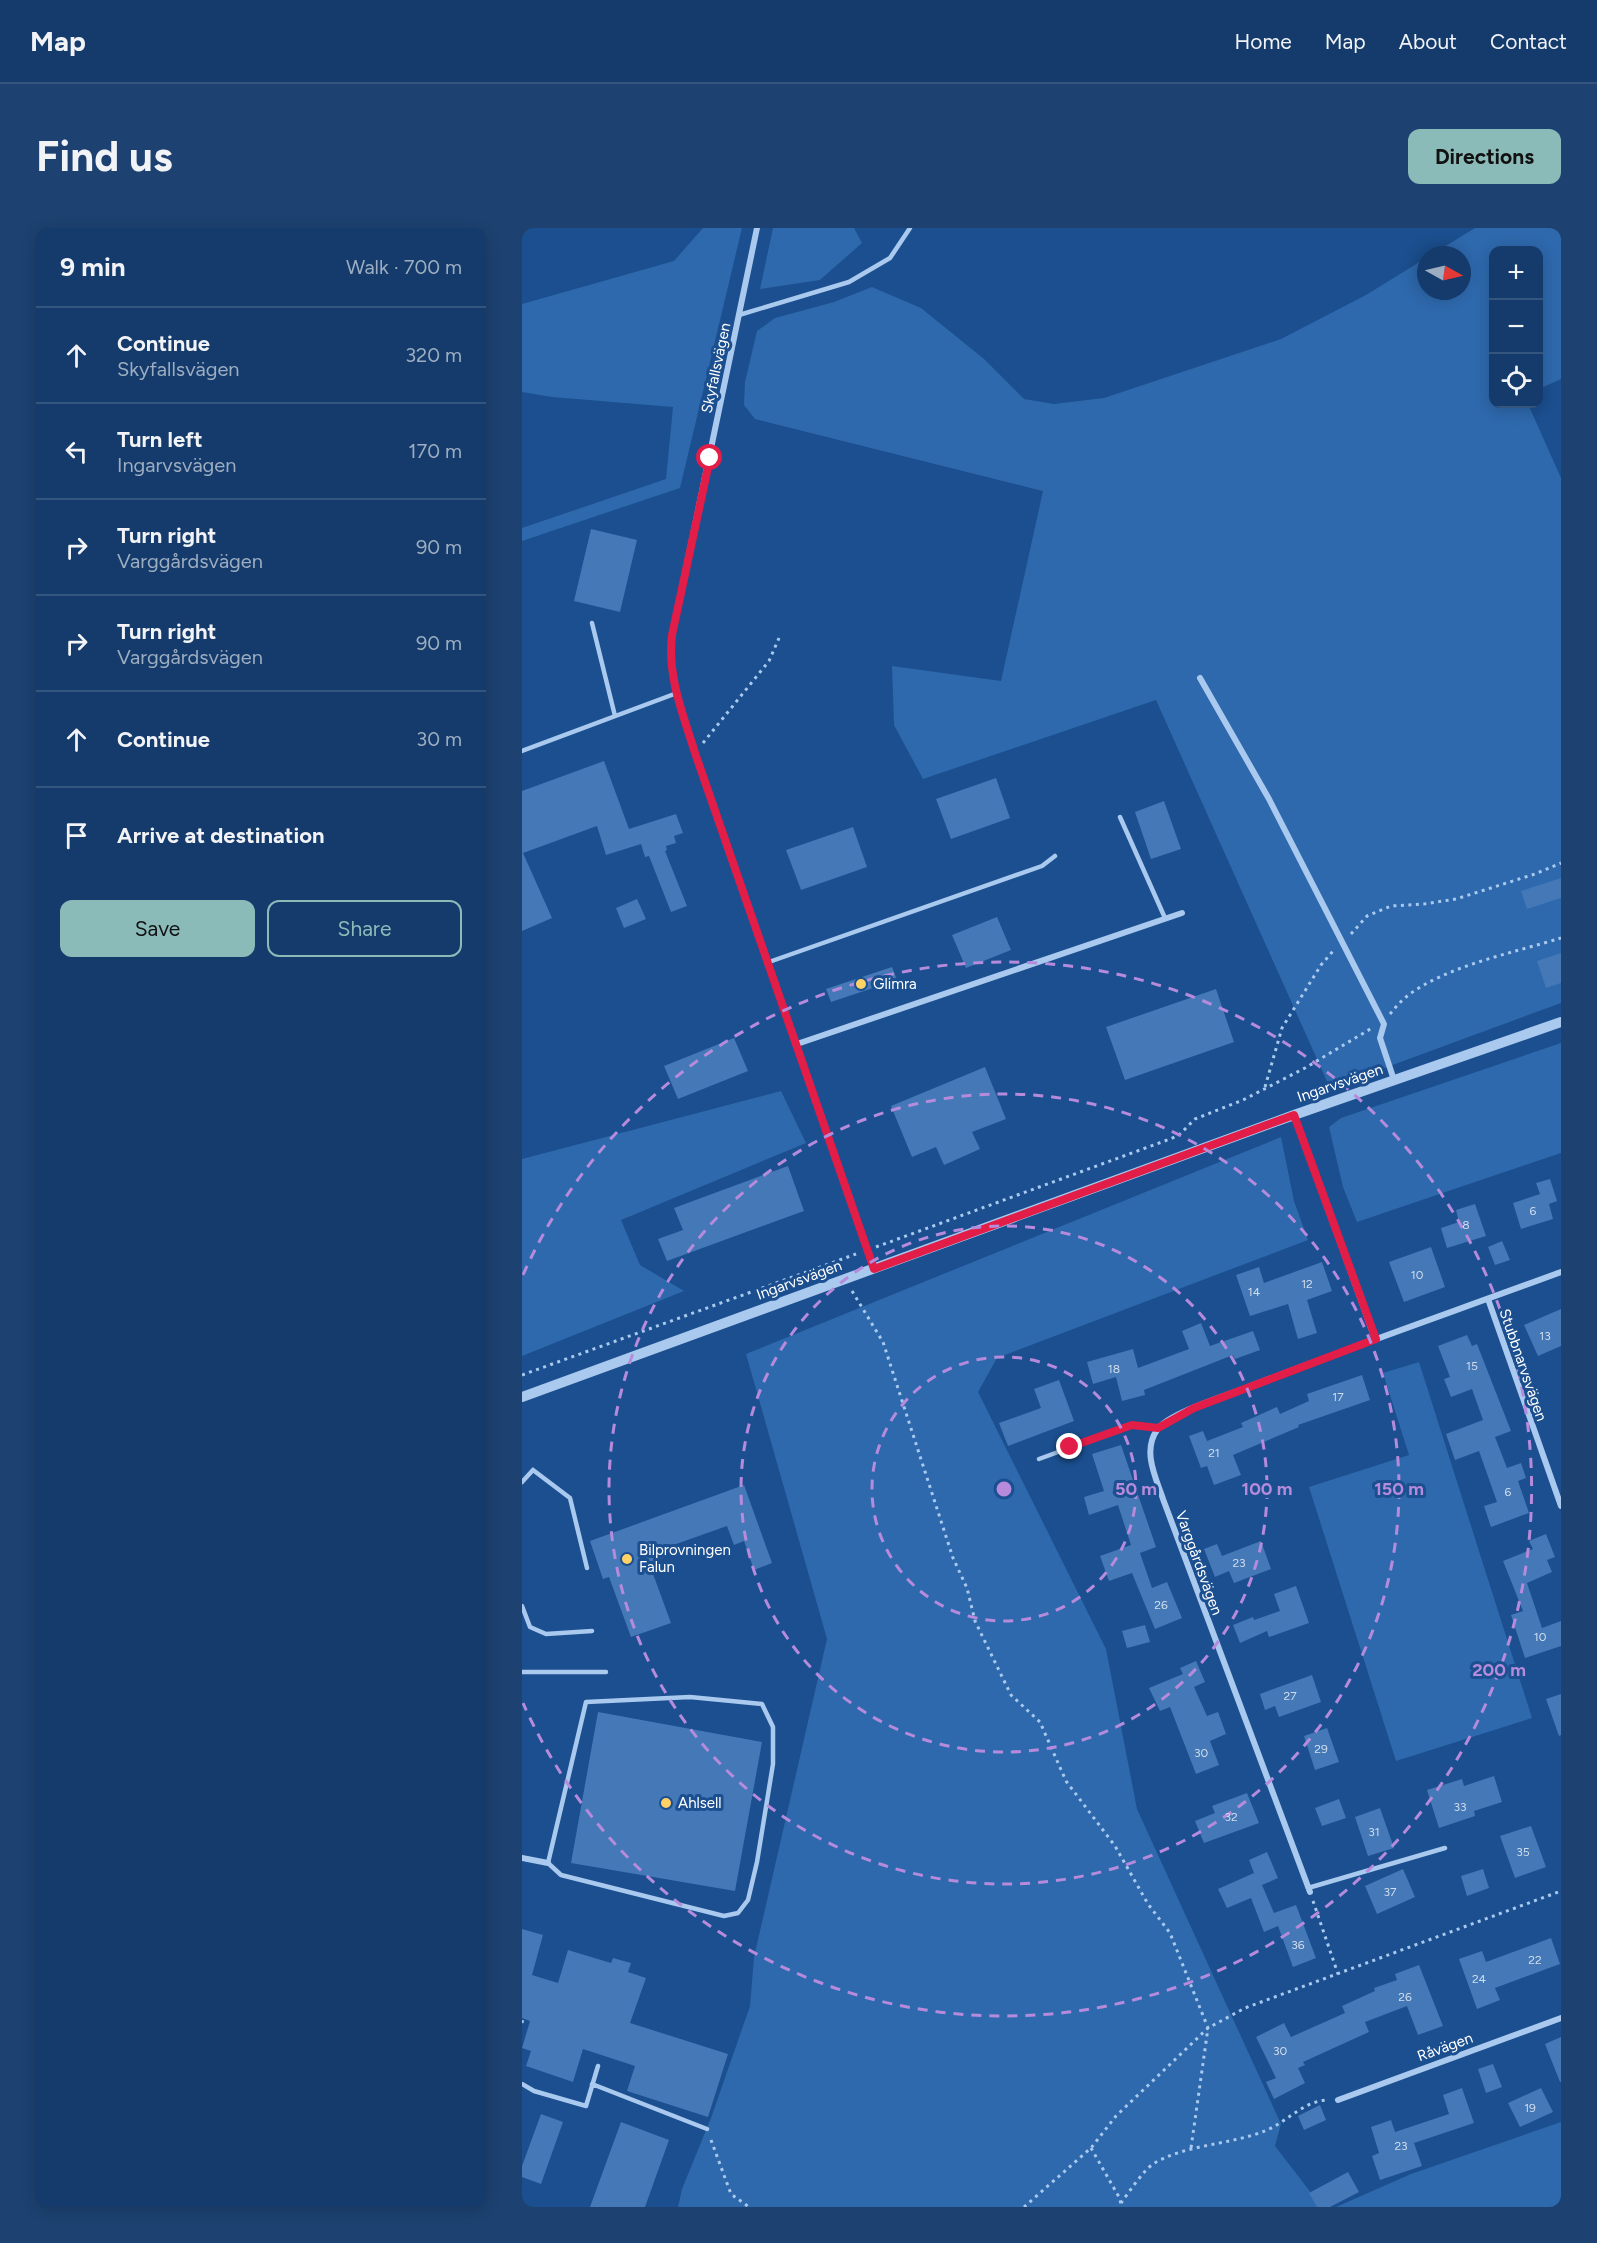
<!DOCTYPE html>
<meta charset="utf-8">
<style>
:root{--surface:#143b6b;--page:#1d4271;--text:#f1f3f6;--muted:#9dadc1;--line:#33557e;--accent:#8bbbb9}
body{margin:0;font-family:Figtree,sans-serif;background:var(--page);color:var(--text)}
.controls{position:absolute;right:18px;top:18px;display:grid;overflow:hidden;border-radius:12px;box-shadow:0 3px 15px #0003}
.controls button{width:54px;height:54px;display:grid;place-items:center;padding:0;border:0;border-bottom:2px solid var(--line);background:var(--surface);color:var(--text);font:30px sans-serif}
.compass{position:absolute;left:895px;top:18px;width:54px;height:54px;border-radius:50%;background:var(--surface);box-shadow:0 3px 15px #0003;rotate:98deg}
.stop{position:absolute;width:18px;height:18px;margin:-14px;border:4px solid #e11d48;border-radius:50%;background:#fff}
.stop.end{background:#e11d48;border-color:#fff;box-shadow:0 2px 6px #0008}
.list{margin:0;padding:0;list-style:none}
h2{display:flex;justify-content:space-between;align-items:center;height:78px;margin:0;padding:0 24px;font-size:26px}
h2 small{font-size:20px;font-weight:400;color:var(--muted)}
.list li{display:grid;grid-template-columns:39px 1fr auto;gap:18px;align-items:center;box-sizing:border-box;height:96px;padding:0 24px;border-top:2px solid var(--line)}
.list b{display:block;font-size:22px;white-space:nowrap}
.list p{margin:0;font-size:20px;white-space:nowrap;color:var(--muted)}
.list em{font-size:20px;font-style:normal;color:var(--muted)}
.actions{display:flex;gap:12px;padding:18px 24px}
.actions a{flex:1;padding:14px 0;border:2px solid var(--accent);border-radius:12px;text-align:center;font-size:21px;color:var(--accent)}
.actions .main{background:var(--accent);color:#111}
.icon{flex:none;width:33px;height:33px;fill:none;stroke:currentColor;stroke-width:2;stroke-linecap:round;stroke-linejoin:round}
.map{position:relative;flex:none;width:1039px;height:1979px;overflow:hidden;border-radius:12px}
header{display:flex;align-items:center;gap:36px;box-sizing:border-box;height:84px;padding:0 30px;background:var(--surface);border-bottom:2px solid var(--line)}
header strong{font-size:28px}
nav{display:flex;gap:33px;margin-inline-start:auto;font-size:21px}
.intro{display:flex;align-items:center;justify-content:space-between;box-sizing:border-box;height:144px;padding:0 36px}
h1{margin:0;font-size:42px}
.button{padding:15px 27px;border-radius:12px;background:var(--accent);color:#111;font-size:21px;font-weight:700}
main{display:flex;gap:36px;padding:0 36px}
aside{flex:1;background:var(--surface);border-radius:12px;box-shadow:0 3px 15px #0003}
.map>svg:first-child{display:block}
.green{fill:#2e69ad}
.building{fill:#4478b7}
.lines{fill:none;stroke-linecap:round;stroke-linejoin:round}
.path{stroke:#a9c9ee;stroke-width:3;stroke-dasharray:3 4.5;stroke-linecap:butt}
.service{stroke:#a9c9ee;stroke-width:4.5}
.minor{stroke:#a9c9ee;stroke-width:6}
.tertiary{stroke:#a9c9ee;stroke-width:10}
.route{stroke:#e11d48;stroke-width:8}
.ring{fill:none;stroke:#b68bdc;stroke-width:3;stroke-dasharray:10 8}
.poi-dot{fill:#ffd166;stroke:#1b4f8f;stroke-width:2}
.labels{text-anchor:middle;stroke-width:6;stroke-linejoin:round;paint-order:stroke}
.number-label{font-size:12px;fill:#d0dded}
.street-label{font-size:15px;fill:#fff;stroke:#1b4f8f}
.poi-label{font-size:15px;fill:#fff;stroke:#1b4f8f;text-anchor:start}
.centre{fill:#b68bdc;stroke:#1b4f8f;stroke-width:3}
.ring-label{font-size:18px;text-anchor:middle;font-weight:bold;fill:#b68bdc;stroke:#1b4f8f;stroke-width:6;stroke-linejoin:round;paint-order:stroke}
</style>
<header>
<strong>Map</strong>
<nav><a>Home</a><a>Map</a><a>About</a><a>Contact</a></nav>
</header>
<div class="intro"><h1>Find us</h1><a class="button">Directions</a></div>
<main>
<aside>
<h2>9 min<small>Walk · 700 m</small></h2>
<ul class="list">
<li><svg class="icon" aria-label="ahead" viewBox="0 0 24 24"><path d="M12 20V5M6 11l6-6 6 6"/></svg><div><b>Continue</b><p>Skyfallsvägen</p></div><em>320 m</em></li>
<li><svg class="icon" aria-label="left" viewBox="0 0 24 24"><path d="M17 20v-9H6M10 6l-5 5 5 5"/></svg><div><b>Turn left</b><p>Ingarvsvägen</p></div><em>170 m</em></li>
<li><svg class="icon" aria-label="right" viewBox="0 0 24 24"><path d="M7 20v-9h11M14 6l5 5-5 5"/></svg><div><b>Turn right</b><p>Varggårdsvägen</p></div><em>90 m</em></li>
<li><svg class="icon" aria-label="right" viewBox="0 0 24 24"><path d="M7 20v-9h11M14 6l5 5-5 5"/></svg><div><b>Turn right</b><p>Varggårdsvägen</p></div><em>90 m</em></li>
<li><svg class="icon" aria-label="ahead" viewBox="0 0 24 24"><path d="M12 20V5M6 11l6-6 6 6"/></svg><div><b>Continue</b></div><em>30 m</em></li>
<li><svg class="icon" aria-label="arrive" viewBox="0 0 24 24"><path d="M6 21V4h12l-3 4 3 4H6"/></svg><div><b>Arrive at destination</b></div></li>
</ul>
<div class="actions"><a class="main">Save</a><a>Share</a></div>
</aside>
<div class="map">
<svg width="1039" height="1979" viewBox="0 0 1039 1979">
<rect width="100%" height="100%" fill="#1b4f8f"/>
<!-- green -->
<path class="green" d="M181 0H220L158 260 0 313V300L144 251 151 179 30 169 0 164V76L152 33Z
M251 0H332L340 15 298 52 238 61Z
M953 0H1039V151L1017 161V22H972V176H1006L1039 250V775L808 860 634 472 401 551 372 497 370 438 479 453 521 263 233 191 222 177 223 154 235 103 253 90 312 74 350 59 399 80 462 131 502 171 532 176 582 170 759 111 844 67 904 30V63H940V27H909Z
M1039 815V925L835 994 821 959 807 899 819 890Z
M259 863 284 915 99 992 118 1037 162 1063 0 1128V931Z
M759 909 772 973 786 1012 475 1130 456 1164 584 1421 615 1581 759 1896 753 1918 800 1979H156L160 1961 189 1890 228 1778 232 1729 305 1411 224 1126Z
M897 1134 1010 1490 874 1533 787 1259 887 1227 861 1145Z
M1039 1894V1979H814L889 1946Z"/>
<!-- building -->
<path class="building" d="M69 301 115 312 98 384 52 373Z
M82 533 107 601 154 586 161 605 152 608 154 615 144 618 145 622 143 623 165 678 149 684 127 628 123 629 119 616 84 627 75 598 1 625 30 690 0 703V563Z
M474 550 488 590 429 611 414 571Z
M642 573 659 621 629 631 613 584Z
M331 599 345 639 279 662 264 622Z
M1039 650V670L1005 681 999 663Z
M115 671 124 691 102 700 94 680Z
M475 689 489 722 444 740 430 707Z
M1039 725V755L1024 760 1015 733Z
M370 739 375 752 309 774 304 761Z
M694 761 712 814 603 852 584 799Z
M212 810 226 843 156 871 142 838Z
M463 839 484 891 450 904 458 921 422 937 414 919 390 929 369 878Z
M266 938 282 983 145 1033 136 1011 161 1002 152 980Z
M1028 951 1035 973 1027 976 1031 991 999 1001 991 975 1018 966 1014 955Z
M953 976 964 1008 925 1020 919 1000 937 994 934 982Z
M980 1013 988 1032 973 1037 966 1019Z
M909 1019 923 1059 882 1074 867 1034Z
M800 1034 810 1063 785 1072 795 1105 776 1111 766 1076 728 1088 714 1047 737 1039 742 1055Z
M1039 1081V1118L1016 1128 1002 1097Z
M679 1095 688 1118 731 1103 738 1122 713 1131 711 1127 622 1162 623 1167 600 1173 594 1149 571 1156 565 1134 611 1121 616 1140 667 1121 660 1103Z
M945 1107 950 1118 955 1116 989 1203 973 1209 985 1240 999 1235 1004 1250 996 1253 1007 1285 969 1299 962 1278 975 1274 957 1223 933 1232 924 1206 961 1192 950 1161 929 1169 922 1151 928 1149 916 1118Z
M840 1147 848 1172 776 1197 777 1199 711 1227 719 1247 692 1257 685 1238 679 1240 667 1208 681 1203 685 1213 721 1199 719 1195 755 1179 758 1186 787 1173 785 1166Z
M537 1152 552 1193 486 1218 477 1195 519 1180 512 1161Z
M599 1217 634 1319 618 1325 630 1360 645 1354 660 1390 633 1401 610 1345 587 1353 578 1328 609 1317 596 1277 567 1287 562 1269 582 1263 570 1226Z
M222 1257 250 1335 232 1342 222 1313 212 1317 205 1298 143 1320 145 1328 127 1335 149 1395 109 1409 87 1349 81 1351 68 1313Z
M1024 1306 1033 1329 1025 1332 1030 1344 1005 1355 1020 1400 1039 1393V1418L1003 1430 989 1387 1001 1383 981 1333 1011 1321 1007 1313Z
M739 1313 749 1341 712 1355 707 1343 693 1349 682 1321 695 1316 700 1328Z
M774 1358 787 1395 747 1409 745 1403 718 1415 711 1397 731 1389 732 1392 758 1383 752 1366Z
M623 1397 628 1414 605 1420 600 1403Z
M674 1433 683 1454 672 1459 685 1488 696 1484 704 1506 688 1513 697 1537 674 1546 648 1479 638 1483 627 1460 661 1446 658 1440Z
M790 1447 799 1474 757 1489 753 1478 743 1482 738 1466Z
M1039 1466V1507L1037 1508 1024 1471Z
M76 1484 240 1514 213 1663 49 1635Z
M805 1500 817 1534 793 1542 782 1508Z
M972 1548 980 1574 952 1583 953 1588 917 1600 905 1562 940 1551 942 1558Z
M725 1565 737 1595 682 1615 673 1593 693 1585 690 1578Z
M817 1571 824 1590 800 1598 793 1580Z
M858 1580 872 1620 846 1628 833 1589Z
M1009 1598 1024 1639 993 1650 978 1608Z
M745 1624 756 1650 740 1657 752 1685 774 1677 794 1730 771 1739 756 1698 742 1704 729 1670 705 1680 696 1661 732 1645 727 1632Z
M881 1641 893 1669 855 1686 843 1658Z
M961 1641 967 1660 945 1668 939 1648Z
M0 1701 21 1707 10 1747 36 1755 46 1722 89 1735 91 1730 109 1735 106 1744 124 1750 108 1795 206 1826 186 1889 105 1863 113 1838 61 1821 51 1854 4 1838 9 1823 0 1820 8 1793 0 1790Z
M1029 1710 1038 1736 973 1760 978 1772 955 1781 937 1731 960 1723 964 1734Z
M897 1737 921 1798 896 1807 885 1778 843 1794 847 1804 781 1834 783 1837 776 1840 783 1855 752 1871 744 1854 754 1850 734 1809 762 1795 769 1809 823 1785 820 1778 853 1763 852 1760 875 1752 873 1746Z
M1039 1809V1854H1038L1023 1816Z
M971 1836 980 1859 964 1865 956 1841Z
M940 1860 952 1895 892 1915 900 1938 858 1952 850 1928 857 1925 849 1899 869 1892 873 1904 927 1886 921 1867Z
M1019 1860 1031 1884 998 1899 986 1875Z
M798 1877 804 1892 782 1902 776 1888Z
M19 1886 41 1894 19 1956 0 1949V1938Z
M99 1894 147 1912 123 1979H68Z
M826 1944 837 1964 808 1979H795L787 1965Z"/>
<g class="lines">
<!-- path -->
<path class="path" d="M181 515 247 433 257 410
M829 706 845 688 869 678 902 676 934 671 1013 646 1039 635
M868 786C873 780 878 774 884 769 923 738 991 725 1039 710
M743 859 760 800 799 737 811 723
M354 1019 648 911 657 907 673 891 721 872 783 840 850 800
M330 1063 361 1114 431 1330 445 1360 453 1393 489 1467 518 1494 544 1553 593 1618 626 1676 648 1705 686 1800 669 1920
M0 1147 334 1026
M791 1673 816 1746
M0 1795 1 1791
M189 1912 209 1966 227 1979
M569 1920 597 1969 600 1979
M599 1975C607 1964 621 1943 631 1936 663 1916 710 1917 745 1902 766 1893 782 1873 805 1872
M502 1979 569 1920 594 1888 686 1800 723 1780 750 1770 1039 1663"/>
<!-- service -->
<path class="service" d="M217 87 327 54 368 30 388 0
M70 395 93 488
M0 523 155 465
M598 589 643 690
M247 734 520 638 533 628
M517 1231 610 1197 636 1200
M11 1242 48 1270 65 1340
M0 1254 11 1242
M0 1378 8 1399 24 1406 70 1403
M0 1444H84
M168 1469 240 1476 251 1499V1536L235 1634 226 1672 216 1685 202 1688 39 1647 26 1635 64 1474Z
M786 1660 923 1620
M0 1856 12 1863 64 1878 76 1838
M70 1856 185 1901"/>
<!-- minor -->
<path class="minor" d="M235 0 150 407C145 448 161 486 173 525L352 1041
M678 450 747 571 862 796 858 810 872 852
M275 816 660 685
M772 887 853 1111
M966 1071 1039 1278
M0 1630 26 1635
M788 1664 641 1271C634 1250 620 1223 635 1202 645 1186 702 1168 721 1161 826 1120 933 1083 1039 1044
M816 1872 1039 1790"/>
<!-- tertiary -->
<path class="tertiary" d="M0 1169 772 887 1039 794"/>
</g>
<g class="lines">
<!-- route -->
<path class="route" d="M188 230 150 407C145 448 161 486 173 525L352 1041 772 887 854 1111 672 1180 636 1200 610 1197 548 1219"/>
</g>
<!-- distance rings -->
<g class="ring">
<circle cx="482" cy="1261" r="132"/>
<circle cx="482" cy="1261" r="263"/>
<circle cx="482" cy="1261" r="395"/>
<path d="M1 1047A527 527 0 1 1 1 1475"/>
</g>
<!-- markers -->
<g class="poi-dot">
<circle cx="339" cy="756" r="6"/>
<circle cx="105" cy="1331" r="6"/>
<circle cx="144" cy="1575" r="6"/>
</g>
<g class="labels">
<!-- number labels -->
<g class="number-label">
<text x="1011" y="987">6</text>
<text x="944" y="1001">8</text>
<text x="895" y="1051">10</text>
<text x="785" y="1060">12</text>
<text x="732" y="1068">14</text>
<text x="1023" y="1112">13</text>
<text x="950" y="1142">15</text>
<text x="592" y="1145">18</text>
<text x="816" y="1173">17</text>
<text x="692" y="1229">21</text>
<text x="986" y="1268">6</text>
<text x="717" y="1339">23</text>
<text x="639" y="1381">26</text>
<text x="1018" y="1413">10</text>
<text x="768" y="1472">27</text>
<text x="799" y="1525">29</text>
<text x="679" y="1529">30</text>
<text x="938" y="1583">33</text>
<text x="709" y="1593">32</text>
<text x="852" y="1608">31</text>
<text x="1001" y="1628">35</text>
<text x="868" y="1668">37</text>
<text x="776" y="1721">36</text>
<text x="1013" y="1736">22</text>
<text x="957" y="1755">24</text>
<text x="883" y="1773">26</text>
<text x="758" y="1827">30</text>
<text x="1008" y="1884">19</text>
<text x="879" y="1922">23</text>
</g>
<!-- street labels -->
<g class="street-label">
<text transform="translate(194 140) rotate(-78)" y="5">Skyfallsvägen</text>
<text transform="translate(818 855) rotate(-19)" y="5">Ingarvsvägen</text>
<text transform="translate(277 1052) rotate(-20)" y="5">Ingarvsvägen</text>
<text transform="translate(1001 1137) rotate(71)" y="5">Stubbnarvsvägen</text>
<text transform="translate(677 1335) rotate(70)" y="5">Varggårdsvägen</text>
<text transform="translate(923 1819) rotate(-20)" y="5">Råvägen</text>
</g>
<!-- poi labels -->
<g class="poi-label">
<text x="351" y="761">Glimra</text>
<text x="117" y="1327">Bilprovningen<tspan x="117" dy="17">Falun</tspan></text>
<text x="156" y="1580">Ahlsell</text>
</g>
</g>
<circle cx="482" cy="1261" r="9" class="centre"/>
<g class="ring-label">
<text x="614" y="1267">50 m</text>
<text x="745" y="1267">100 m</text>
<text x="877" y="1267">150 m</text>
<text x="977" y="1448">200 m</text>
</g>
</svg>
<div class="controls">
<button>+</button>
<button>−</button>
<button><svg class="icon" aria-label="locate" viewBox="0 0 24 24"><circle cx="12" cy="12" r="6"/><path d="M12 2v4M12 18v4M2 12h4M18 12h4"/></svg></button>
</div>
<svg class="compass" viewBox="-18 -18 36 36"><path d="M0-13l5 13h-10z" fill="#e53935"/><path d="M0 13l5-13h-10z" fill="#9dadc1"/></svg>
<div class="stop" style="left:188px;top:230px"></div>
<div class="stop end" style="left:548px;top:1219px"></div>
</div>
</main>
